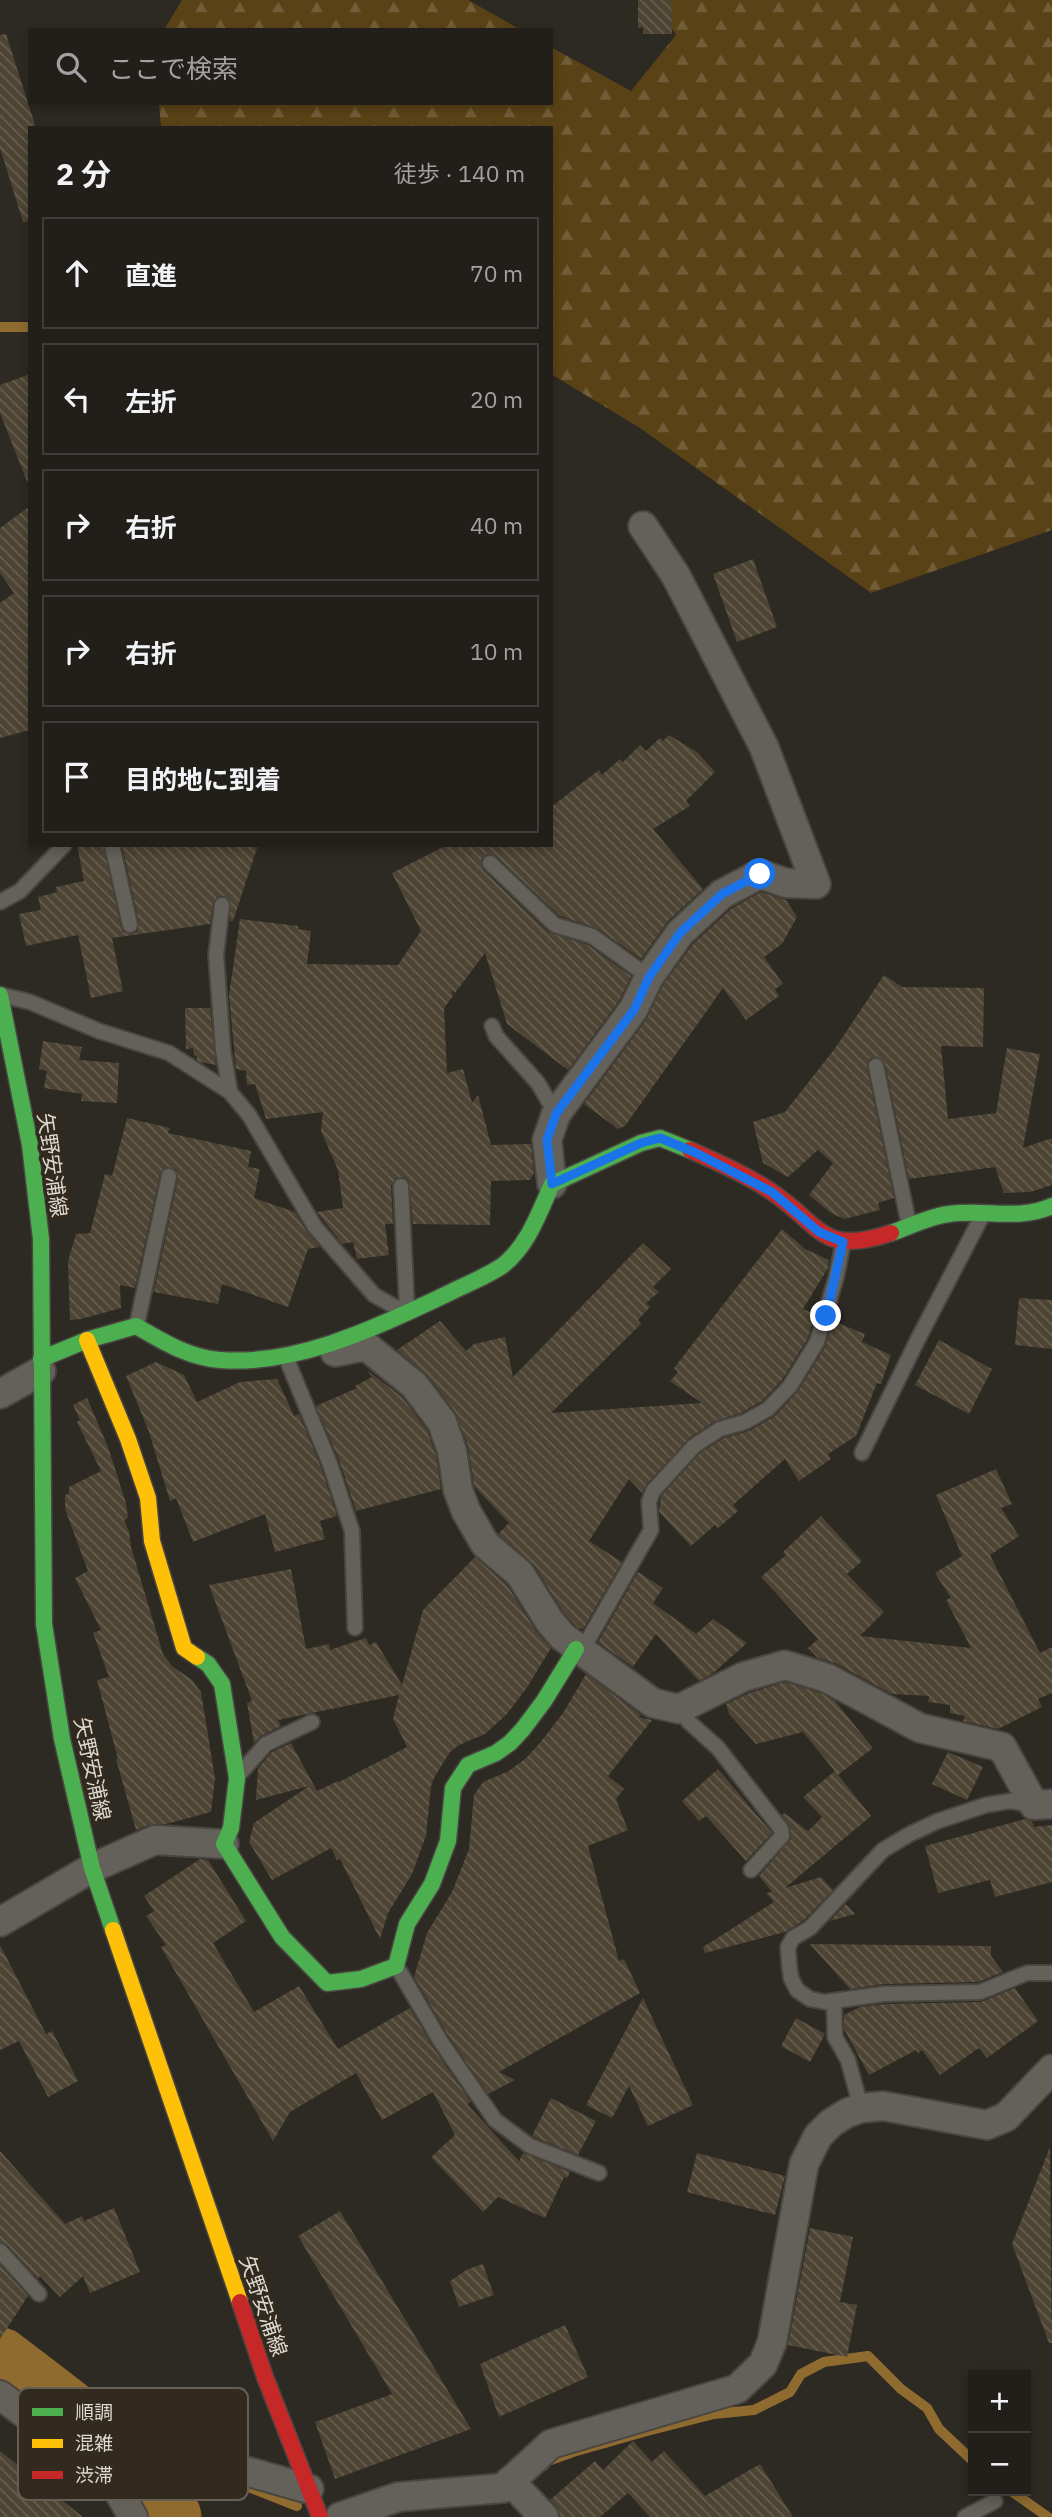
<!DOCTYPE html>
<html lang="ja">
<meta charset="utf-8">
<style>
:root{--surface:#221f1a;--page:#2e2c27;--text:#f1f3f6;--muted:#a2a2a2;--line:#3f3d39}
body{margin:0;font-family:"IBM Plex Sans","Noto Sans JP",sans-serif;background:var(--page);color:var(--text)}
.controls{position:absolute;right:21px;bottom:21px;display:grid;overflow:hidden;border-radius:0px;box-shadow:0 4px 10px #0003}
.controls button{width:63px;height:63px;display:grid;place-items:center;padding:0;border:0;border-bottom:2px solid var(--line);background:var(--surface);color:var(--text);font:35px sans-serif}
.stop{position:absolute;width:21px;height:21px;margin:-16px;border:5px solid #1a73e8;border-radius:50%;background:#fff}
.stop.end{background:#1a73e8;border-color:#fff;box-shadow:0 2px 7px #0008}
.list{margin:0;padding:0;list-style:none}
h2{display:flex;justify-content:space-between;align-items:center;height:91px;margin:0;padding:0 28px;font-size:30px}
h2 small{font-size:23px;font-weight:400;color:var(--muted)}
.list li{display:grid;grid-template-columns:46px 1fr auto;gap:21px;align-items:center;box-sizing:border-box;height:112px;margin:0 14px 14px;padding:0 14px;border:2px solid var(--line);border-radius:0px}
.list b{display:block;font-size:26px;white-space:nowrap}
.list em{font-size:23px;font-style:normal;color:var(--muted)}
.icon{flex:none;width:38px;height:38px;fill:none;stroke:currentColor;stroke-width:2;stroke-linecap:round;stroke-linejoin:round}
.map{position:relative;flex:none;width:1052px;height:2517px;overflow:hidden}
.search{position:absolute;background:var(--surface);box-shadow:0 4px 10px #0003;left:28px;top:28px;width:525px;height:77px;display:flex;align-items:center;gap:18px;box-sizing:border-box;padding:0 24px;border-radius:0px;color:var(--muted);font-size:26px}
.panel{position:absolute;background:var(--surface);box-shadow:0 4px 10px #0003;left:28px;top:126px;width:525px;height:721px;border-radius:0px}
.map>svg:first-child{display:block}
.forest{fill:url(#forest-firs)}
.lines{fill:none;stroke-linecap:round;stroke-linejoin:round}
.stream{stroke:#8f6b2f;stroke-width:10}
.river{stroke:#8f6b2f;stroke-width:65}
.building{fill:url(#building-back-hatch)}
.lane-casing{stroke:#494540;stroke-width:18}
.street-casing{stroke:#494540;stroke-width:32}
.fast-casing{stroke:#494540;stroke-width:19}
.slow-casing{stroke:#494540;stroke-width:19}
.jam-casing{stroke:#494540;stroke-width:19}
.lane{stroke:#64605a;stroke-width:14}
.street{stroke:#64605a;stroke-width:28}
.fast{stroke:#4caf50;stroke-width:16}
.slow{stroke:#ffc107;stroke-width:16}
.jam{stroke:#c62828;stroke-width:16}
.route{stroke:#1a73e8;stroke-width:9}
.labels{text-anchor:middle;stroke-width:7;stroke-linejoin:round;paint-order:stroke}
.street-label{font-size:21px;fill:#ddd8d0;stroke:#322a1e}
.key{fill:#322a1e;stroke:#655e53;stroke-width:2}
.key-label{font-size:19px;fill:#ddd8d0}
</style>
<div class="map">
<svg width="1052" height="2517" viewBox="0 0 1052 2517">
<defs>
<pattern id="forest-firs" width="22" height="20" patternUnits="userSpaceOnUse" patternTransform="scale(1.75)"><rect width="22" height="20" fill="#5a4217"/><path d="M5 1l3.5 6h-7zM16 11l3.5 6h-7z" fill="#715d38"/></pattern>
<pattern id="building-back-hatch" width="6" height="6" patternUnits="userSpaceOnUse" patternTransform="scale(1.75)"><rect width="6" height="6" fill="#4d4433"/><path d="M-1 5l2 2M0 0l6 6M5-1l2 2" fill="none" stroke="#665e50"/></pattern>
</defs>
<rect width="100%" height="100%" fill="#2d2923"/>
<!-- forest -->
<path class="forest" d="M182 0H468L521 30H164Z
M653 0H1052V530L871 593 640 428 551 374V128H161L159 103H551V47L631 91 676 35Z"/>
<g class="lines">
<!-- stream -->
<path class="stream" d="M0 327H30
M544 2466 548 2461 573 2452 647 2431 714 2414 754 2410 790 2392 801 2374 824 2362 868 2356 901 2389 927 2408 939 2429 973 2461
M141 2474 175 2458 177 2459
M231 2480 297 2506
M1011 2491 1048 2517"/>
<!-- river -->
<path class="river" d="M0 2360C47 2396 96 2431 137 2474 149 2487 159 2503 169 2517"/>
</g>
<!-- building -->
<path class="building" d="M638 0H671L672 34H643V27L638 28Z
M6 34 36 128H30V221L23 222 0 148V35Z
M30 374V483L28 484 0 413V385Z
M30 506V730L0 738V603L14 593 0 573V528Z
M753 559 777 627 737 642 713 574Z
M669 735 698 753 715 772 686 801 690 806 653 829 703 889 668 921 641 959 597 928 560 916 496 856 487 854 481 860 483 870 548 932 588 945 631 976 619 1001 568 1070 507 1024 485 953 455 993 451 990 453 996 444 1008 447 1073 463 1069 472 1103 478 1095 491 1145 531 1144 534 1173 530 1180 491 1181 490 1225 413 1224 409 1181 405 1177 396 1178 391 1186 393 1224H385L389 1255 357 1259 353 1242 342 1244 317 1212 343 1208 338 1170 321 1131 323 1112 266 1119 255 1084 247 1085 246 1071 236 1069 229 995 240 919 298 926V929L311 931 307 964 398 965 421 931 392 873 447 845H551V807L599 770 602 775 620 759 623 762 640 745 646 751 660 738 663 741Z
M77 845H103L121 927 123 932 131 934 137 932 139 923 122 845H258L233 921H230V901L224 896H219L213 903 210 924 112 938 123 991 91 998 78 935 26 946 19 914 41 910 38 897 57 892 56 887 84 881Z
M761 892 786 900 797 917 782 944 764 957 783 984 775 989 779 996 746 1020 723 988 625 1126 618 1129 584 1104 646 1020 663 985 693 944 732 908Z
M884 975 902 987 984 988 983 1047 941 1046 948 1119 996 1113 1007 1048 1040 1054 1023 1148 1052 1138V1185L1030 1192 1004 1193 995 1167 909 1179 885 1064 878 1057 869 1059 867 1068 894 1198 878 1203 880 1210 844 1219 831 1213 809 1195 833 1163 818 1150 788 1177 763 1163 753 1122 785 1112 836 1047Z
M185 1008H210L216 1065 200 1062 197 1060V1056L194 1055 193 1048 186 1049Z
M43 1041 82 1047 79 1060 119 1063 117 1103 81 1101 82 1094 44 1088 47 1071 39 1069Z
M127 1118 170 1128 168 1133 251 1151 248 1167 260 1169 254 1198 295 1212 307 1232 320 1247 308 1249 288 1307 222 1284 218 1304 154 1292 178 1178 176 1169 167 1167 160 1174 135 1288 120 1285 121 1308 81 1319 70 1320 68 1261 76 1234 90 1233 105 1174 112 1176Z
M782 1229 805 1249 829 1260 828 1268 803 1309 815 1314 808 1338 782 1380 762 1401 741 1413 715 1421 689 1438 646 1485 642 1493 629 1479 589 1541 622 1562 583 1629 578 1628 563 1612 534 1565 498 1534 509 1523 474 1486 468 1446 455 1412 427 1375 397 1350 440 1321 466 1351 474 1344 505 1337 513 1377 643 1243 671 1269 653 1287 659 1292 646 1303 650 1307 638 1320 641 1324 551 1413 702 1403 670 1381 678 1372 674 1368Z
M1019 1298 1052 1300V1349L1015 1345Z
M833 1321 865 1334 862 1342 891 1355 881 1384 877 1383 856 1436 828 1454 831 1459 799 1481 785 1459 733 1505 738 1511 718 1528 715 1525 691 1546 659 1512 661 1496 700 1453 724 1438 749 1431 775 1416 798 1391 825 1347Z
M939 1340 992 1369 969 1414 915 1385Z
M156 1362 184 1375 197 1402 240 1382 277 1379 294 1416 299 1414 321 1467 337 1516 320 1521 325 1539 275 1552 265 1514 193 1542 176 1498 170 1501 149 1432 126 1376Z
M367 1370 402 1397 427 1430 436 1455 441 1489 356 1511 339 1460 316 1406 357 1388 355 1386 372 1377Z
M87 1398 108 1447 126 1503 128 1518 124 1520 129 1531 131 1547 163 1654 172 1666 192 1680 201 1692 215 1778 211 1812 166 1824 149 1825 136 1830 116 1759H118L97 1680 109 1677 93 1633 101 1630 75 1578 88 1571 65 1509V1495L69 1494V1487L101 1471 77 1422 80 1420 73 1405Z
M996 1469 1012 1504 1001 1508 1019 1536 990 1555 1040 1653 1052 1647V1693L1038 1699 1042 1707 998 1729 963 1721 965 1716 950 1713V1705L928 1702 929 1696 892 1694 835 1663 818 1658 808 1648 818 1639 761 1577 786 1555 783 1552 821 1516 862 1561 847 1574 884 1612 860 1636 971 1648 946 1600 951 1598 935 1573 962 1556 936 1495Z
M475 1557 507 1585 536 1631 551 1648 526 1689 506 1715 485 1734 459 1745 450 1752 435 1776 431 1786 426 1836 412 1874 388 1913 380 1939 340 1859 337 1860 331 1848 272 1880 249 1842 254 1823 309 1786 256 1800 258 1768 272 1752 291 1743 317 1791 338 1781 339 1782 407 1747 393 1719 399 1695 278 1720 281 1726 261 1736 254 1743 247 1703 252 1701 209 1585 291 1569 306 1649 329 1644 330 1650 366 1638 369 1645 376 1642 402 1685 423 1610Z
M638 1572 663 1588 653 1603 696 1634 713 1619 747 1643 712 1674 699 1681 656 1634 633 1667 598 1642Z
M586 1674 641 1715 639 1716 642 1718 652 1720 608 1776 624 1789 616 1799 628 1830 588 1846 619 1961 624 1959 640 1993 499 2072 515 2080 488 2094 449 2037 414 1977 427 1933 452 1892 469 1849 474 1795 483 1782 509 1771 526 1758 539 1744 563 1713Z
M785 1682 821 1693 835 1701 873 1748 838 1775 803 1732 756 1744 729 1714 726 1704 749 1693Z
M948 1752 983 1767 967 1800 932 1784Z
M718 1769 772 1833 746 1861 706 1816 699 1821 682 1801Z
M835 1771 871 1816 785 1888 821 1877 833 1890 804 1920 785 1932 705 1953 703 1947 774 1902 766 1893 772 1892 759 1876 791 1839 790 1827 782 1815 784 1813 808 1831 822 1817 803 1797Z
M1025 1819 1032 1821 1034 1827 1052 1825V1882L995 1897 990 1880 938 1893 925 1846Z
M200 1859 208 1860 246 1921 213 1943 254 2012 299 1986 338 2049 410 2008 433 2047 471 2102 467 2104 519 2161 523 2153 570 2172 567 2178 564 2177 545 2218 498 2197 483 2212 431 2157 455 2135 433 2092 382 2120 356 2073 290 2112 273 2141 161 1947 166 1945 146 1916 154 1911 144 1896Z
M846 1904 855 1914 830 1921Z
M810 1944 991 1946V1956L1003 1972 978 1982 884 1984 850 1989Z
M0 1945 46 2034 52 2031 78 2081 48 2097 19 2041 0 2050Z
M1015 1988 1038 2021 987 2058 979 2048 940 2075 922 2050 918 2053 916 2050 869 2075 844 2029V2015L860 2007 885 2004 981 2002Z
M643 1998 693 2105 648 2126 629 2086 612 2118 586 2105Z
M796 2018 825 2034 810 2062 781 2046Z
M551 2098 596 2121 578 2155 532 2136Z
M1050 2147 1052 2343H1049L1012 2244Z
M0 2151 65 2224 82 2216 84 2221 114 2208 140 2272 90 2293 83 2276 60 2297 40 2276 38 2279 7 2245 0 2242Z
M697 2153 785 2176 775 2215 687 2192Z
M340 2211 471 2429 335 2479 315 2422 392 2394 298 2236Z
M810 2228 853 2237 840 2302 857 2305 847 2357 788 2345Z
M483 2264 494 2295 459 2307 450 2281 468 2269Z
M0 2265 28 2296 0 2339Z
M565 2325 588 2377 499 2417 480 2364Z
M633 2441 652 2462 664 2451 705 2496 760 2464 793 2517H650L628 2493 600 2517H560L556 2506 550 2500 595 2461 603 2470Z
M0 2451 83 2517H0Z"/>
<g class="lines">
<!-- lane casing -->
<g class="lane-casing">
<path id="lane" d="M112 845 130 925
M490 863 555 925 592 936 649 977
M0 902 20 891 64 845
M222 905 216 955 223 1050 230 1092
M2 995 30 1002 99 1031 169 1053 230 1092 249 1115 315 1227 374 1295 399 1309
M492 1026 496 1036 538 1083 556 1114
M876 1066 909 1225
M401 1186 407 1308
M137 1324 169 1176
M285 1355 330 1464 352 1531 355 1628
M862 1453 918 1339 982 1216
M581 1652 651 1530 649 1502 653 1491 694 1446 720 1429 745 1422 768 1409 790 1386 817 1342 836 1278 843 1244
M679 1709 689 1722 718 1748 781 1829 782 1836 751 1870
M242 1771 266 1744 312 1722
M1033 1805 1010 1801 986 1805 938 1821 910 1834 883 1850 810 1928 793 1938 788 1947 789 1963 791 1978 797 1990 810 1999 825 2002 884 1994 980 1992 1027 1973H1052
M397 1967 441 2042 495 2120 530 2146 599 2173
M834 2002 835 2037 848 2060 861 2108
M0 2251 39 2294
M965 2517 995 2501"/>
</g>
<!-- street casing -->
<g class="street-casing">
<path id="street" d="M552 1184 547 1140 556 1114 564 1103 633 1010 649 977 680 933 722 894 760 874 786 883 816 884 764 747 676 576 643 526
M335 1352 366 1346 414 1385 442 1422 452 1451 458 1490 466 1511 485 1544 520 1574 550 1622 563 1637 653 1703 679 1709 743 1677 785 1665 827 1678 920 1728 1002 1747 1034 1805 1052 1804
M0 1394 41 1371
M0 1922 92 1868 155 1840 224 1844
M0 2395 111 2478 133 2517
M111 2478 161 2447 309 2489
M510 2481 544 2517
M340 2517 398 2497 503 2488 551 2444 737 2389 763 2364 772 2342 804 2164 818 2136 831 2123 847 2113 861 2108 883 2106 987 2125 1006 2117 1052 2069"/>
</g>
<!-- fast casing -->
<g class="fast-casing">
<path id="fast" d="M0 995 30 1145 41 1239 44 1624 62 1739 92 1868 113 1930
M891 1233C909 1227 930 1216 949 1214 984 1209 1018 1221 1052 1206
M41 1359 87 1340 136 1326C162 1341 189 1358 220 1360 298 1366 376 1327 445 1295 464 1285 484 1278 502 1266 528 1246 539 1213 552 1184L641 1143 660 1138 690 1150
M197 1657 208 1664 222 1684 237 1778 231 1828 224 1844 282 1937 327 1983 361 1979 396 1966 407 1924 432 1884 448 1841 453 1788 468 1765 496 1753 510 1743 523 1729 544 1701 576 1649"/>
</g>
<!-- slow casing -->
<g class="slow-casing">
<path id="slow" d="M87 1340 128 1439 148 1498 152 1541 184 1648 197 1657
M113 1930 240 2302"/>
</g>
<!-- jam casing -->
<g class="jam-casing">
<path id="jam" d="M690 1150C713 1160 752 1178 772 1192 823 1227 821 1256 891 1233
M240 2302 265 2377 320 2517"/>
</g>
<!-- lane -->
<use href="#lane" class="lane"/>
<!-- street -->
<use href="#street" class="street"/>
<!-- fast -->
<use href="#fast" class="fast"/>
<!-- slow -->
<use href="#slow" class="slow"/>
<!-- jam -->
<use href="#jam" class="jam"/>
</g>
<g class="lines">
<!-- route -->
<path class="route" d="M760 874 722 894 680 933 649 977 634 1010 564 1103 556 1114 547 1140 552 1184 641 1143 660 1138 694 1152 772 1192 819 1232 843 1242 826 1316"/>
</g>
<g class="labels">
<!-- street labels -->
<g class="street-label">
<text transform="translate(52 1165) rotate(82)" y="7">矢野安浦線</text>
<text transform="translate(92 1769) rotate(78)" y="7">矢野安浦線</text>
<text transform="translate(263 2306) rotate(71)" y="7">矢野安浦線</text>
</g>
</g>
<!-- legend -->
<rect x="18" y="2388" width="230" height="112" rx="10" class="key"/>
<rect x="32" y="2408" width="31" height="8" fill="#4caf50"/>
<rect x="32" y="2439" width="31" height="9" fill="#ffc107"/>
<rect x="32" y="2471" width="31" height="8" fill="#c62828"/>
<g class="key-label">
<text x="75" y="2419">順調</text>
<text x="75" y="2450">混雑</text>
<text x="75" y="2482">渋滞</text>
</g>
</svg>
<div class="controls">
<button>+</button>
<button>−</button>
</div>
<div class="stop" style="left:760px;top:874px"></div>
<div class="stop end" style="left:826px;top:1316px"></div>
<div class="search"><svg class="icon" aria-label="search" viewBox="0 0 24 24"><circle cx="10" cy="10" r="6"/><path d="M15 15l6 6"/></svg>ここで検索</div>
<section class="panel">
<h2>2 分<small>徒歩 · 140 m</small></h2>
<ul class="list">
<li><svg class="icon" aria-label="ahead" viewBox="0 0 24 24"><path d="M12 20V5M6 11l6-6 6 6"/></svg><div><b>直進</b></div><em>70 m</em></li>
<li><svg class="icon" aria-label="left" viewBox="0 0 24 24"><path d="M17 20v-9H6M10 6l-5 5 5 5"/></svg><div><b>左折</b></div><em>20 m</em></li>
<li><svg class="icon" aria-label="right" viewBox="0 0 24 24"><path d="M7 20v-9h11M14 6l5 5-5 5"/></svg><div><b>右折</b></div><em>40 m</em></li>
<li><svg class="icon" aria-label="right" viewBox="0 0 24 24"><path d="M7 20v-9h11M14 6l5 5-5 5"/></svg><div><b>右折</b></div><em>10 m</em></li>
<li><svg class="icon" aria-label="arrive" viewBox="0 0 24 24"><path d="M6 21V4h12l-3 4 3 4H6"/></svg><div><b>目的地に到着</b></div></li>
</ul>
</section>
</div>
